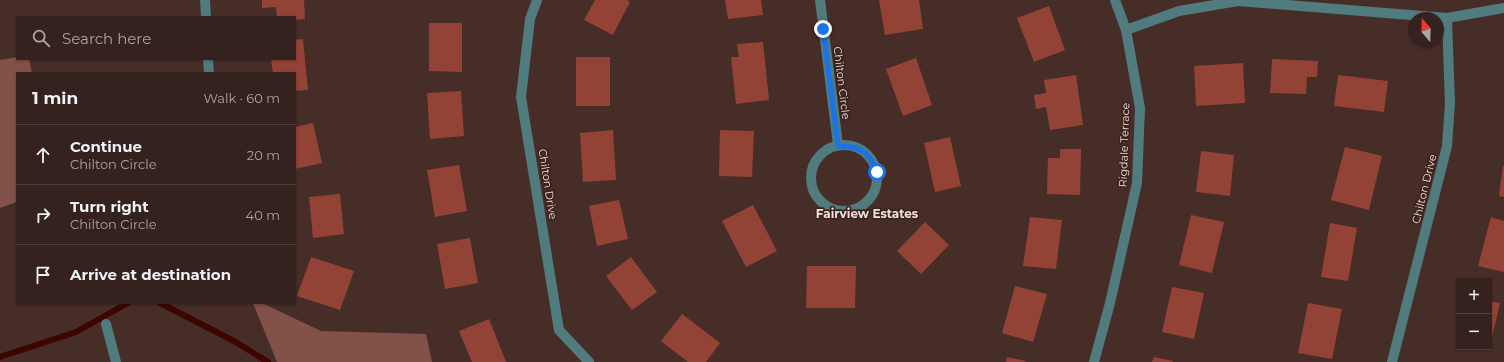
<!DOCTYPE html>
<meta charset="utf-8">
<style>
:root{--surface:#35221e;--page:#402f2b;--text:#f1f3f6;--muted:#aaa4a4;--line:#4f3f3c}
body{margin:0;font-family:Montserrat,sans-serif;background:var(--page);color:var(--text)}
.controls{position:absolute;right:12px;bottom:12px;display:grid;overflow:hidden;border-radius:0px;box-shadow:0 1px 3px #0004}
.controls button{width:36px;height:36px;display:grid;place-items:center;padding:0;border:0;border-bottom:1px solid var(--line);background:var(--surface);color:var(--text);font:20px sans-serif}
.compass{position:absolute;left:1408px;top:12px;width:36px;height:36px;border-radius:50%;background:var(--surface);box-shadow:0 1px 3px #0004;rotate:341deg}
.stop{position:absolute;width:12px;height:12px;margin:-9px;border:3px solid #1a73e8;border-radius:50%;background:#fff}
.stop.end{background:#1a73e8;border-color:#fff;box-shadow:0 1px 4px #0008}
.list{margin:0;padding:0;list-style:none}
h2{display:flex;justify-content:space-between;align-items:center;height:52px;margin:0;padding:0 16px;font-size:17px}
h2 small{font-size:13px;font-weight:400;color:var(--muted)}
.list li{display:grid;grid-template-columns:26px 1fr auto;gap:12px;align-items:center;box-sizing:border-box;height:60px;padding:0 16px;border-top:1px solid var(--line)}
.list b{display:block;font-size:15px;white-space:nowrap}
.list p{margin:0;font-size:13px;white-space:nowrap;color:var(--muted)}
.list em{font-size:13px;font-style:normal;color:var(--muted)}
.icon{flex:none;width:22px;height:22px;fill:none;stroke:currentColor;stroke-width:2;stroke-linecap:round;stroke-linejoin:round}
.map{position:relative;flex:none;width:1504px;height:362px;overflow:hidden}
.search{position:absolute;background:var(--surface);box-shadow:0 1px 3px #0004;left:16px;top:16px;width:280px;height:44px;display:flex;align-items:center;gap:10px;box-sizing:border-box;padding:0 14px;border-radius:0px;color:var(--muted);font-size:15px}
.panel{position:absolute;background:var(--surface);box-shadow:0 1px 3px #0004;left:16px;top:72px;width:280px;height:232px;border-radius:0px}
.map>svg:first-child{display:block}
.green{fill:#825147}
.lines{fill:none;stroke-linecap:round;stroke-linejoin:round}
.stream{stroke:#3e0500;stroke-width:6}
.building{fill:#924335}
.minor{stroke:#507c7f;stroke-width:10}
.route{stroke:#1a73e8;stroke-width:5}
.labels{text-anchor:middle;stroke-width:3.5;stroke-linejoin:round;paint-order:stroke}
.street-label{font-size:11px;fill:#f0dfdb;stroke:#3c231e}
.neighbourhood-label{font-size:12px;font-weight:bold;fill:#f0dfdb;stroke:#3c231e}
</style>
<div class="map">
<svg width="1504" height="362" viewBox="0 0 1504 362">
<rect width="100%" height="100%" fill="#472d28"/>
<!-- green -->
<path class="green" d="M17 57V59H29L32 73H17V202L0 208V60Z
M253 303H262L321 331 426 334 432 362H277Z"/>
<g class="lines">
<!-- stream -->
<path class="stream" d="M160 303 234 341 268 362
M0 357 76 332 128 303"/>
</g>
<!-- building -->
<path class="building" d="M262 0H304L305 19 295 20V17H277L276 7 262 8Z
M595 0H627L630 2 613 35 584 20Z
M725 0H761L763 15 728 19Z
M879 0H919L923 29 885 35Z
M1049 6 1065 50 1034 62 1017 18Z
M429 23H462V72L429 71Z
M303 39 308 90 295 91V73H273L271 59H295V40Z
M763 42 769 100 736 104 731 57H739L737 44Z
M576 57H610V106H576Z
M916 58 932 105 903 116 886 69Z
M1272 59 1318 61 1317 77H1307L1306 94 1270 93Z
M1243 63 1245 103 1196 106 1194 66Z
M1076 75 1083 125 1050 130 1046 107 1036 109 1034 95 1046 93 1044 80Z
M1338 75 1388 81 1384 112 1334 106Z
M461 91 464 136 430 139 427 93Z
M313 123 322 163 295 169V127Z
M613 130 616 180 583 182 580 133Z
M720 130 754 131 752 177 719 176Z
M950 137 961 186 935 192 924 143Z
M1345 147 1382 156 1369 210 1331 200Z
M1060 149H1081L1080 195 1047 194 1048 158H1060Z
M1201 151 1234 155 1230 196 1196 192Z
M459 165 467 211 435 217 427 170Z
M1503 166H1504V197L1499 196Z
M340 194 344 234 313 238 309 197Z
M619 200 628 239 597 246 589 206Z
M753 205 777 251 746 267 722 221Z
M1191 215 1224 222 1212 273 1179 265Z
M1030 217 1062 220 1056 269 1023 266Z
M1491 217 1504 221V272L1478 266Z
M925 222 949 245 921 274 897 251Z
M1330 223 1357 228 1348 281 1321 277Z
M470 238 478 283 445 289 437 244Z
M311 257 354 271 340 310 297 296Z
M631 257 657 292 632 310 606 276Z
M807 266H856L855 308H806Z
M1015 286 1047 294 1033 342 1002 333Z
M1172 287 1204 293 1194 339 1162 332Z
M1489 301 1500 303 1489 350 1480 348 1489 347Z
M1308 303 1342 309 1332 359 1298 353Z
M682 314 720 343 706 362H688L661 341Z
M489 319 506 362H472L459 331Z
M1007 357 1026 361V362H1006Z
M1154 357 1173 361V362H1152Z"/>
<g class="lines">
<!-- minor -->
<path class="minor" d="M205 0 206 17
M537 0 530 19 521 97 559 330 589 362
M820 0 838 145
M1126 30 1179 11 1238 1 1447 18 1504 8
M208 59 209 73
M811 178a33 33 0 1 1 66 0a33 33 0 1 1-66 0Z
M106 324 116 362
M1094 362 1110 303 1137 183 1140 108 1126 30 1115 0
M1392 362 1447 146 1450 103 1447 18"/>
</g>
<g class="lines">
<!-- route -->
<path class="route" d="M823 29 838 146C860 146 869 151 877 172"/>
</g>
<g class="labels">
<!-- street labels -->
<g class="street-label">
<text transform="translate(842 83) rotate(83)" y="4">Chilton Circle</text>
<text transform="translate(1124 145) rotate(-88)" y="4">Rigdale Terrace</text>
<text transform="translate(548 184) rotate(81)" y="4">Chilton Drive</text>
<text transform="translate(1424 189) rotate(-76)" y="4">Chilton Drive</text>
</g>
<!-- neighbourhood labels -->
<g class="neighbourhood-label">
<text x="867" y="218">Fairview Estates</text>
</g>
</g>
</svg>
<div class="controls">
<button>+</button>
<button>−</button>
</div>
<svg class="compass" viewBox="-18 -18 36 36"><path d="M0-13l5 13h-10z" fill="#e53935"/><path d="M0 13l5-13h-10z" fill="#aaa4a4"/></svg>
<div class="stop" style="left:877px;top:172px"></div>
<div class="stop end" style="left:823px;top:29px"></div>
<div class="search"><svg class="icon" aria-label="search" viewBox="0 0 24 24"><circle cx="10" cy="10" r="6"/><path d="M15 15l6 6"/></svg>Search here</div>
<section class="panel">
<h2>1 min<small>Walk · 60 m</small></h2>
<ul class="list">
<li><svg class="icon" aria-label="ahead" viewBox="0 0 24 24"><path d="M12 20V5M6 11l6-6 6 6"/></svg><div><b>Continue</b><p>Chilton Circle</p></div><em>20 m</em></li>
<li><svg class="icon" aria-label="right" viewBox="0 0 24 24"><path d="M7 20v-9h11M14 6l5 5-5 5"/></svg><div><b>Turn right</b><p>Chilton Circle</p></div><em>40 m</em></li>
<li><svg class="icon" aria-label="arrive" viewBox="0 0 24 24"><path d="M6 21V4h12l-3 4 3 4H6"/></svg><div><b>Arrive at destination</b></div></li>
</ul>
</section>
</div>
